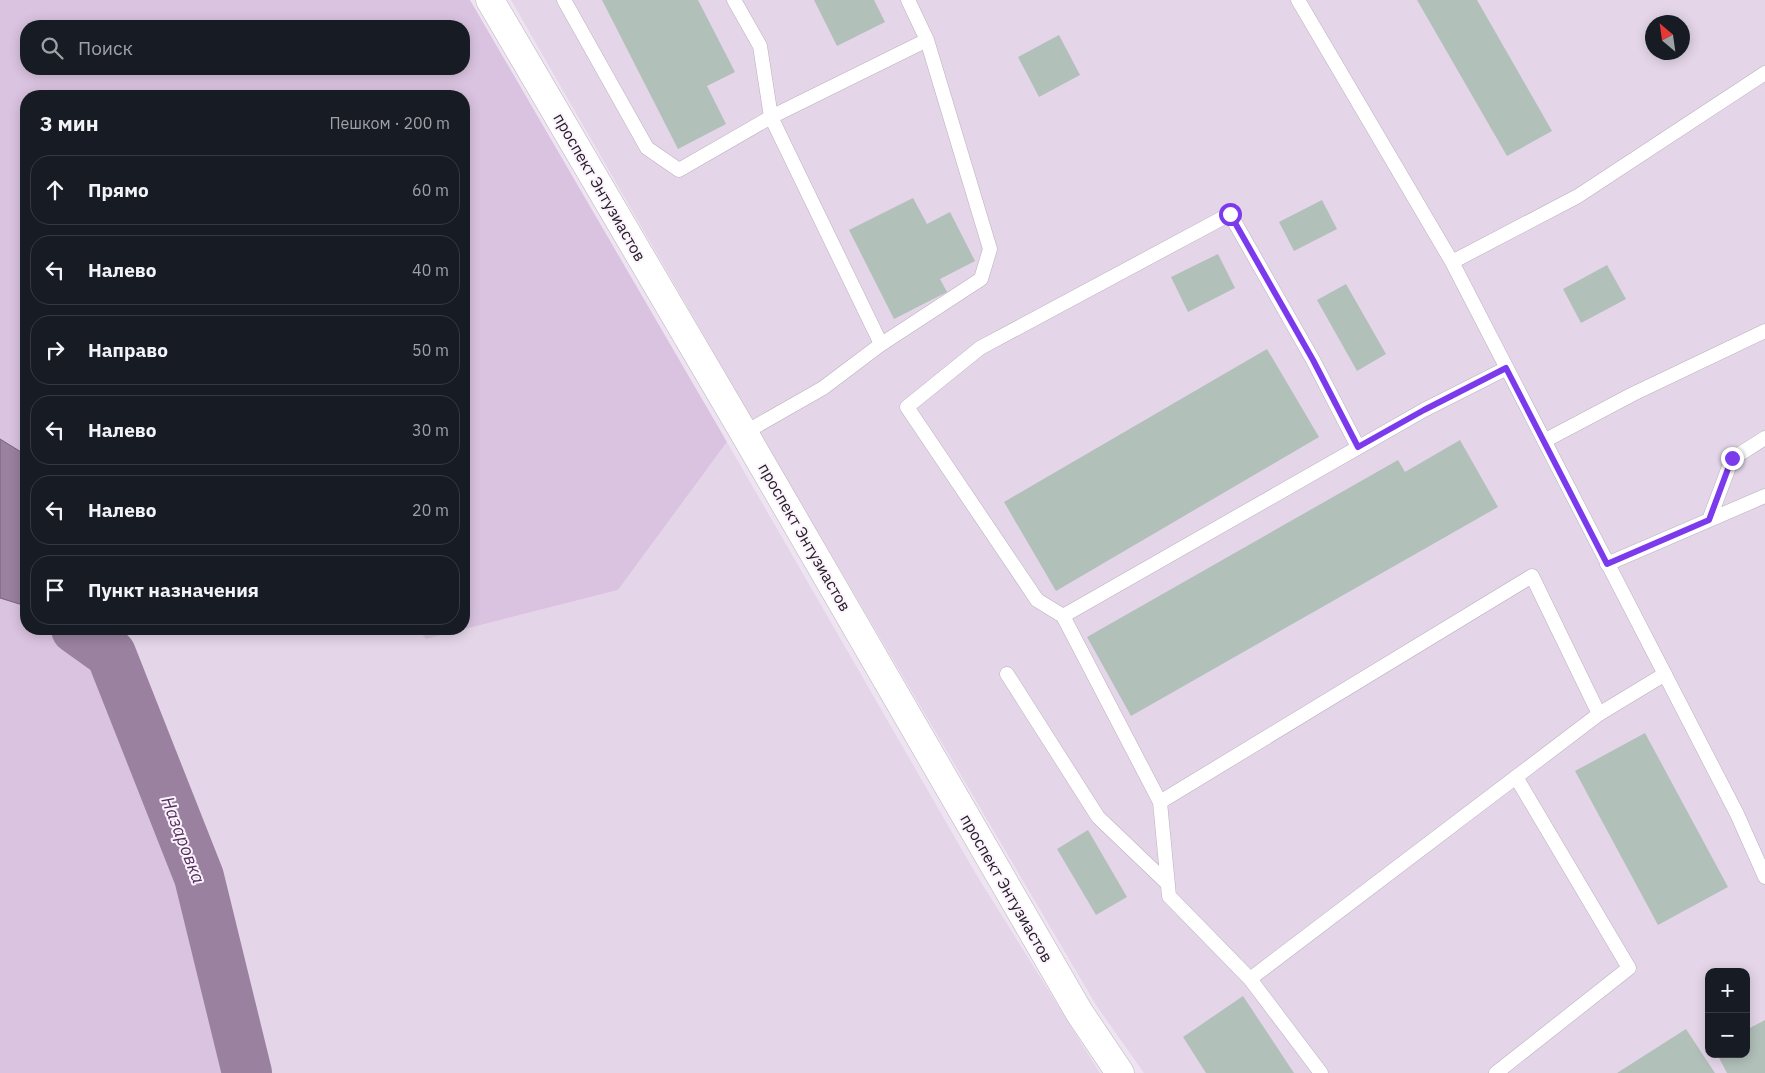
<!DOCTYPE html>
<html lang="ru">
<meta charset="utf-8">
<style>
:root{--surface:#171b24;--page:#242831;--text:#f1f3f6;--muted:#9ea1a6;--line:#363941}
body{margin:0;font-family:"IBM Plex Sans",sans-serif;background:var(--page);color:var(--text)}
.controls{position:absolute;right:15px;bottom:15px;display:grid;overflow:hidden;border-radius:10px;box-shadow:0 2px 12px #0003}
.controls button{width:45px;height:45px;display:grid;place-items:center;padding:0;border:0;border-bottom:1px solid var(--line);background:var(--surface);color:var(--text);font:25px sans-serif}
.compass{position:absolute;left:1645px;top:15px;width:45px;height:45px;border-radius:50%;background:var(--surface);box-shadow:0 2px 12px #0003;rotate:331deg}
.stop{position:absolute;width:15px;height:15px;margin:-11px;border:4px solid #7c3aed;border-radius:50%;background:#fff}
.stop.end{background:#7c3aed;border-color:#fff;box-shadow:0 1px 5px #0008}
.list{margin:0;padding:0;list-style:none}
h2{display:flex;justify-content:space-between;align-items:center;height:65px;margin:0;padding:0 20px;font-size:21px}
h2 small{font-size:16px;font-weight:400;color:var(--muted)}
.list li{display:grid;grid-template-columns:32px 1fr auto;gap:15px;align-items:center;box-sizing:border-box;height:70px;margin:0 10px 10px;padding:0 10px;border:1px solid var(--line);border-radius:20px}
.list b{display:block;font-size:19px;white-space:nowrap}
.list em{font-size:16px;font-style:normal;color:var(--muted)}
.icon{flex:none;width:28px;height:28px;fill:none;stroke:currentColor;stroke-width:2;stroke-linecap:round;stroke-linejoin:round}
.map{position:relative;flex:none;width:1765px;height:1073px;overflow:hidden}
.search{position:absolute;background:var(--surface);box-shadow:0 2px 12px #0003;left:20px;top:20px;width:450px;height:55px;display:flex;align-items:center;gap:12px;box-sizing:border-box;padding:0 18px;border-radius:20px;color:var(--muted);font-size:19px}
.panel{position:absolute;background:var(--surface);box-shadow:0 2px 12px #0003;left:20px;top:90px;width:450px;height:545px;border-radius:20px}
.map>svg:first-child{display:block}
.built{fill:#e4d6e8;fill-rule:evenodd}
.green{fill:#dac3e0;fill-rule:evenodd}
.water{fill:#99819f;stroke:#76647a}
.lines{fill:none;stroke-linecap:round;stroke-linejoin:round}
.river{stroke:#99819f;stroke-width:50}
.building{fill:#b1c0b9}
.lane-casing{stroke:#bab1bc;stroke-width:15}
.secondary-casing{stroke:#bab1bc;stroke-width:29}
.lane{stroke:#fff;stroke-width:14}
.secondary{stroke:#fff;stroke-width:28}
.route{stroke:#7c3aed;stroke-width:6}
.labels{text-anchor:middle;stroke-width:4;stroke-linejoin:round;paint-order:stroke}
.street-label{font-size:16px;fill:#232024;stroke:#fcf2fe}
.water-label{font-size:18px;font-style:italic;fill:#52305b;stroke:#fcf2fe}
</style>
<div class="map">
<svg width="1765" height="1073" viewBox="0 0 1765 1073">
<rect width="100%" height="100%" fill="#eee4f1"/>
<!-- built -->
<path class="built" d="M511 0H1765V1073H1144L1096 1005 768 447ZM1652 22H1682V52H1652ZM1709 972H1746V1054H1709Z
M727 442 976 874 1100 1073H268L179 761 128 644 127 629H417L426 639 618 590Z"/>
<!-- green -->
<path class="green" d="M0 0H470L727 442 618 590 426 639 417 629H464V96H26V455L0 439ZM26 26H464V69H26Z
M0 598 26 606V629H127L128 644 179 761 221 873 244 985 268 1073H0Z"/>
<!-- water -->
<path class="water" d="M0 439 26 455V606L0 598Z"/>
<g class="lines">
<!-- river -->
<path class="river" d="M76 629 111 654 199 877 247 1073"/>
</g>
<!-- building -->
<path class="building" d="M602 0H698L735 72 707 86 726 124 678 149Z
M814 0H874L885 22 837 46Z
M1417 0H1477L1552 131 1507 156Z
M1059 35 1080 75 1039 97 1018 57Z
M913 198 927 224 950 212 975 261 940 279 947 292 894 319 849 230Z
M1322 200 1337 229 1294 251 1279 222Z
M1218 254 1235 288 1188 312 1171 277Z
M1607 265 1626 299 1581 323 1563 289Z
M1346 284 1386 354 1357 371 1317 300Z
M1267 349 1319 437 1056 591 1004 502Z
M1460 440 1498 507 1131 716 1087 637 1398 460 1405 472Z
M1645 733 1728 887 1658 925 1575 771Z
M1088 830 1127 897 1096 915 1057 849Z
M1243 996 1294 1073H1206L1183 1037Z
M1765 1020V1073H1727L1717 1054H1746V1030Z
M1686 1029 1715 1073H1617Z"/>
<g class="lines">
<!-- lane casing -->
<g class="lane-casing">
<path id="lane" d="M564 0 647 148 679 170 771 117 927 40
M734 0 760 46 771 117 881 344
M1298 0 1452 262 1737 814 1765 877
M1452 262 1578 196 1765 73
M744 433 823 388 880 345 981 279 990 249 927 40 908 0
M1544 441 1633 394 1765 331
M1709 520 1732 459 1765 438
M1607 564 1765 496
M1063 616 1037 600 907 407 980 348 1230 214 1313 360 1358 447
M1007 674 1098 817 1168 884
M1160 802 1063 616 1424 410 1507 368
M1250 979 1169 896 1160 802 1532 576 1599 714
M1321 1073 1250 979 1599 714 1665 674
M1496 1073 1629 968 1516 777"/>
</g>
<!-- secondary casing -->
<g class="secondary-casing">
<path id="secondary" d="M490 0 744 433 1079 1012 1120 1073"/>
</g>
<!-- lane -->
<use href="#lane" class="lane"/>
<!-- secondary -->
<use href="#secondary" class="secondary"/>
</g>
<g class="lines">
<!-- route -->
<path class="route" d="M1230 214 1313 360 1358 447 1424 410 1506 368 1607 564 1709 520 1732 458"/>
</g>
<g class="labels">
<!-- street labels -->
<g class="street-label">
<text transform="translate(600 187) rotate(60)" y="6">проспект Энтузиастов</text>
<text transform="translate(805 537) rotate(60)" y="6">проспект Энтузиастов</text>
<text transform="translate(1007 888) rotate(60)" y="6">проспект Энтузиастов</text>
</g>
<!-- water labels -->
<g class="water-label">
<text transform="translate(183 840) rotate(69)" y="6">Назаровка</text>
</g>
</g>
</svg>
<div class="controls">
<button>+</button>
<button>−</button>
</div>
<svg class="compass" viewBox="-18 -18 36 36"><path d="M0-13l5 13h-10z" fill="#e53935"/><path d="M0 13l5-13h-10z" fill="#9ea1a6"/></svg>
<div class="stop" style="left:1230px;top:214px"></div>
<div class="stop end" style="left:1732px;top:458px"></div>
<div class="search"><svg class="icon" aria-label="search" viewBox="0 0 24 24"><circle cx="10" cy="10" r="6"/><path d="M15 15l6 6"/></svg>Поиск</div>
<section class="panel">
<h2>3 мин<small>Пешком · 200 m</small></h2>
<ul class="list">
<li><svg class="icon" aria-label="ahead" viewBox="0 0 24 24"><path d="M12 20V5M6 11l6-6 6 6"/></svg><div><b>Прямо</b></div><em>60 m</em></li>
<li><svg class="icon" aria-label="left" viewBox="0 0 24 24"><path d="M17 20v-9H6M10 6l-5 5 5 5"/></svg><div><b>Налево</b></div><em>40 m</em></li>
<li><svg class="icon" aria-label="right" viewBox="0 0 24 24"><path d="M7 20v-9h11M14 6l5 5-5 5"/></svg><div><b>Направо</b></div><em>50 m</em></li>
<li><svg class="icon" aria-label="left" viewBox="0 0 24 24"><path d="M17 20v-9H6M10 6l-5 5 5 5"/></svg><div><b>Налево</b></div><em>30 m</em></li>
<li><svg class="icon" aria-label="left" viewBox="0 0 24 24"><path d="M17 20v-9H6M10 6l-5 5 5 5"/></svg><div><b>Налево</b></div><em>20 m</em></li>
<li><svg class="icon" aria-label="arrive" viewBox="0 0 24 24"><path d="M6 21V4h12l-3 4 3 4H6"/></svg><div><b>Пункт назначения</b></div></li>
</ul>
</section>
</div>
